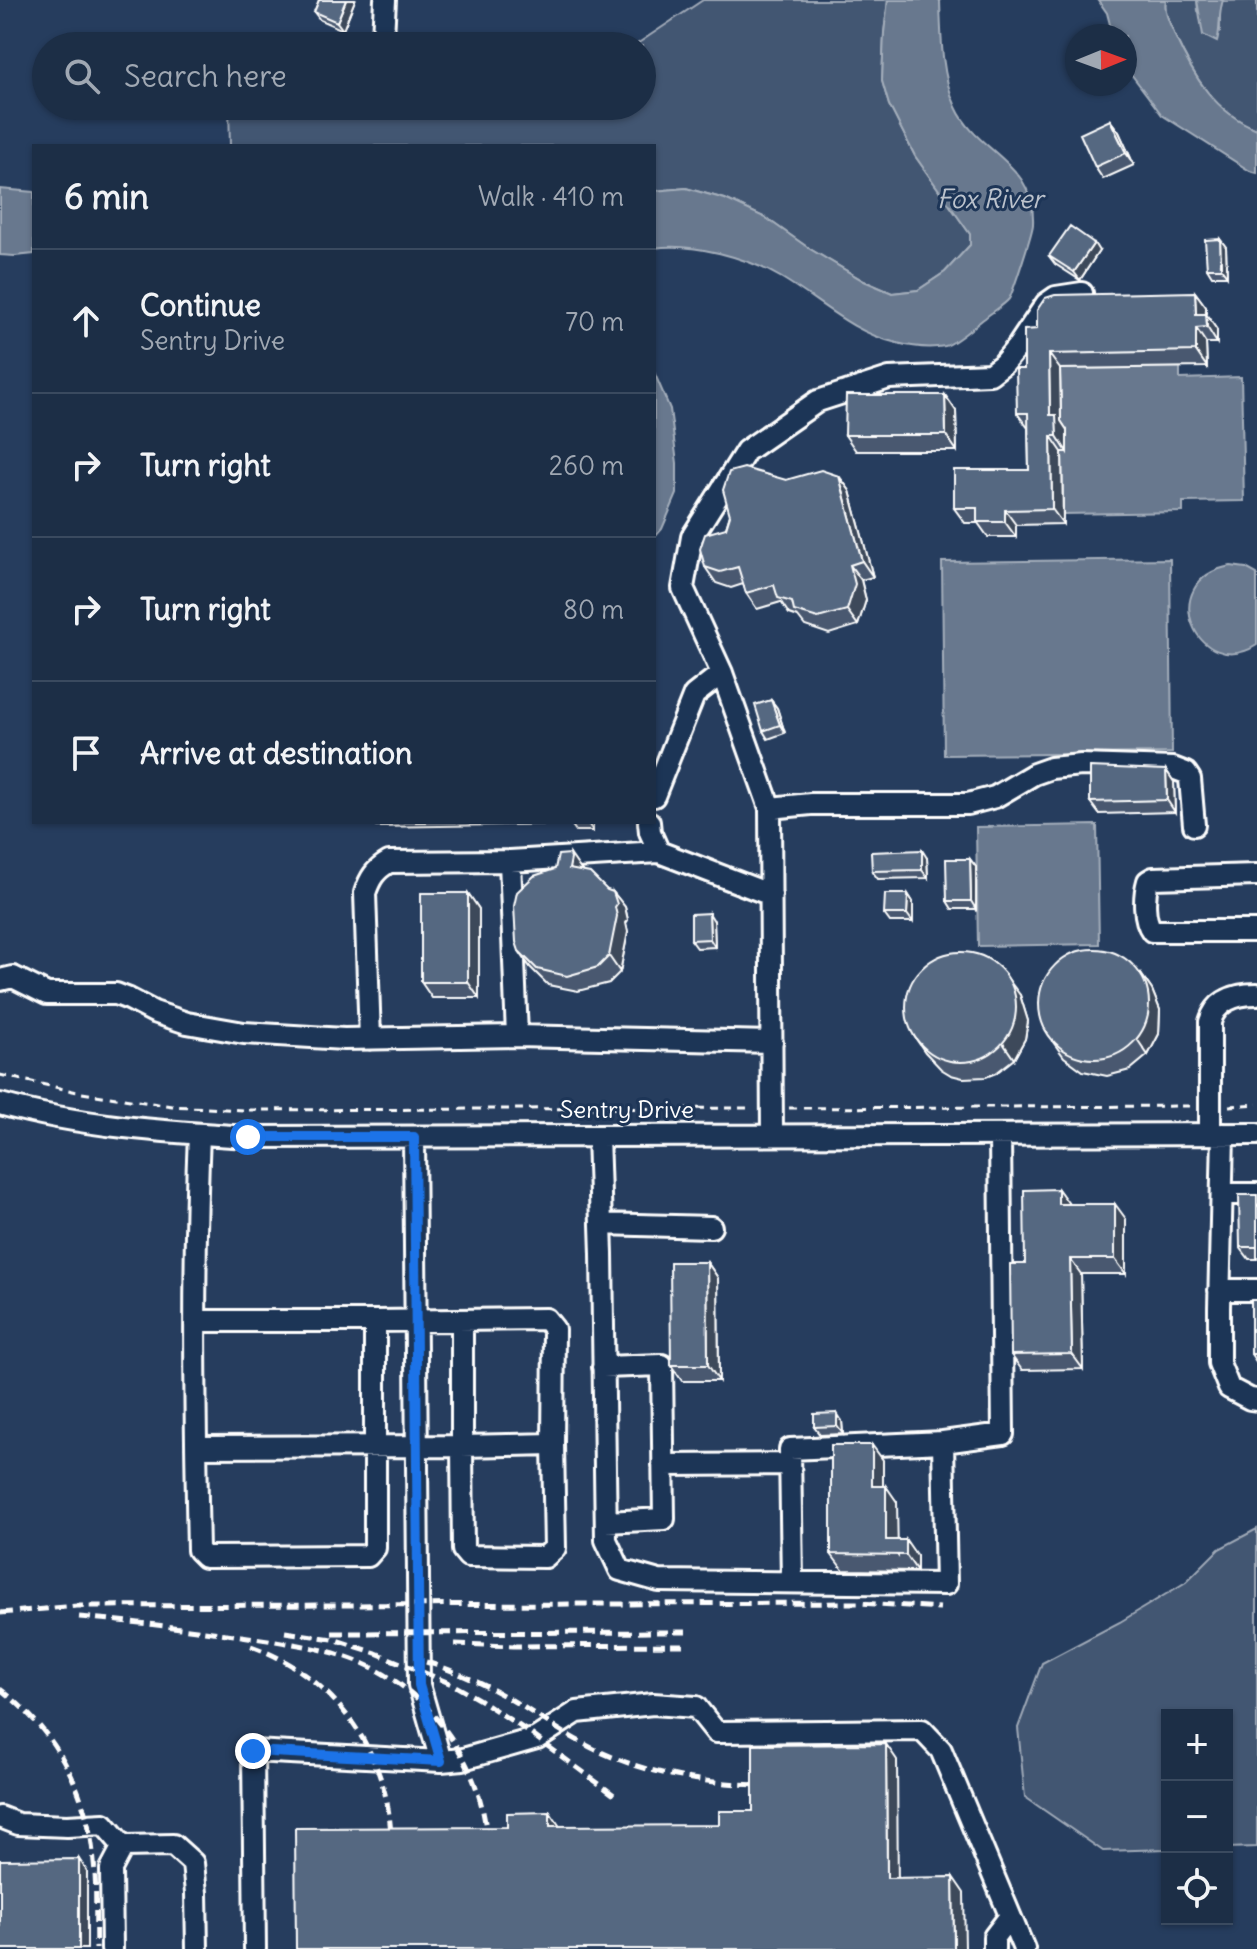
<!DOCTYPE html>
<meta charset="utf-8">
<style>
:root{--surface:#1c2e46;--page:#25364d;--text:#f1f3f6;--muted:#a0a8b3;--line:#3a4a5f}
body{margin:0;font-family:Delius,sans-serif;background:var(--page);color:var(--text)}
.controls{position:absolute;right:24px;bottom:24px;display:grid;overflow:hidden;border-radius:0px;box-shadow:0 2px 6px #0004}
.controls button{width:72px;height:72px;display:grid;place-items:center;padding:0;border:0;border-bottom:2px solid var(--line);background:var(--surface);color:var(--text);font:40px sans-serif}
.compass{position:absolute;left:1065px;top:24px;width:72px;height:72px;border-radius:50%;background:var(--surface);box-shadow:0 2px 6px #0004;rotate:89deg}
.stop{position:absolute;width:24px;height:24px;margin:-18px;border:6px solid #1a73e8;border-radius:50%;background:#fff}
.stop.end{background:#1a73e8;border-color:#fff;box-shadow:0 2px 8px #0008}
.list{margin:0;padding:0;list-style:none}
h2{display:flex;justify-content:space-between;align-items:center;height:104px;margin:0;padding:0 32px;font-size:34px}
h2 small{font-size:26px;font-weight:400;color:var(--muted)}
.list li{display:grid;grid-template-columns:52px 1fr auto;gap:24px;align-items:center;box-sizing:border-box;height:144px;padding:0 32px;border-top:2px solid var(--line)}
.list b{display:block;font-size:30px;white-space:nowrap}
.list p{margin:0;font-size:26px;white-space:nowrap;color:var(--muted)}
.list em{font-size:26px;font-style:normal;color:var(--muted)}
.icon{flex:none;width:44px;height:44px;fill:none;stroke:currentColor;stroke-width:2;stroke-linecap:round;stroke-linejoin:round}
.map{position:relative;flex:none;width:1257px;height:1949px;overflow:hidden}
.search{position:absolute;background:var(--surface);box-shadow:0 2px 6px #0004;left:32px;top:32px;width:624px;height:88px;display:flex;align-items:center;gap:20px;box-sizing:border-box;padding:0 28px;border-radius:44px;color:var(--muted);font-size:30px}
.panel{position:absolute;background:var(--surface);box-shadow:0 2px 6px #0004;left:32px;top:144px;width:624px;height:680px;border-radius:0px}
.map>svg:first-child{display:block}
.green{fill:#425672;stroke:#a0aab8;stroke-width:2}
.water{fill:#67788e;stroke:#a4aebb;stroke-width:2}
.lines{fill:none;stroke-linecap:round;stroke-linejoin:round}
.minor-casing{stroke:#fff;stroke-width:26}
.path{stroke:#fff;stroke-width:3;stroke-dasharray:8 6;stroke-linecap:butt}
.minor{stroke:#1d3557;stroke-width:20}
.rail{stroke:#fff;stroke-width:5;stroke-dasharray:12 6;stroke-linecap:butt}
.wall{fill:#49596f;stroke:#fff;stroke-width:2}
.shaded-wall{fill:#3c485a;stroke:#fff;stroke-width:2}
.building{fill:#556781;stroke:#fff;stroke-width:2}
.route{stroke:#1a73e8;stroke-width:10}
.labels{text-anchor:middle;stroke-width:6;stroke-linejoin:round;paint-order:stroke}
.street-label{font-size:24px;fill:#fff;stroke:#1d3557}
.water-label{font-size:26px;font-style:italic;fill:#bbc2cc;stroke:#1d3557}
</style>
<div class="map">
<svg width="1257" height="1949" viewBox="0 0 1257 1949">
<rect width="100%" height="100%" fill="#263d5e"/>
<filter id="ink" filterUnits="userSpaceOnUse"><feTurbulence type="fractalNoise" baseFrequency=".0125" numOctaves="2"/><feDisplacementMap in="SourceGraphic" scale="16" xChannelSelector="R" yChannelSelector="G"/><feConvolveMatrix kernelMatrix="1 2 1 2 8 2 1 2 1" color-interpolation-filters="sRGB"/></filter>
<g filter="url(#ink)">
<!-- green -->
<path class="green" d="M703 0H888L884 33 882 81 889 105 915 156 970 234V245L945 272 918 290 892 293 864 281 810 249 766 218 725 199 686 188 654 191V146H230L229 106H436L524 120 546 106H642V46H634Z
M1166 0H1197L1198 11 1220 31V11L1222 1 1257 0V129C1215 113 1193 76 1175 36 1171 25 1163 12 1166 0Z
M1257 1529V1847L1227 1848V1715H1167V1849L1103 1851 1025 1797 1018 1728 1042 1663 1120 1622 1186 1582 1219 1549Z"/>
<!-- water -->
<path class="water" d="M888 0H940C941 35 941 75 956 107 977 154 1036 161 1033 224 1033 231 1012 295 1009 299 1003 306 992 312 985 318 975 325 956 343 945 346 929 349 913 347 897 343 851 332 822 302 782 278 749 258 692 242 654 248V191L686 188 725 199 766 218 810 249 864 281 892 293 918 290 945 272 970 245V234L915 156 889 105 882 81 884 33Z
M1098 0H1166C1163 12 1171 25 1175 36 1193 76 1215 113 1257 129V173L1250 171 1162 115 1125 66V36H1113L1107 13Z
M1197 0H1223C1218 14 1221 28 1217 42L1203 35Z
M0 189 34 192V254L15 256 0 255Z
M1180 367V379L1241 377 1244 501 1183 502V512L1063 514 1062 452 1067 451V431L1061 430 1060 369Z
M654 372 670 409 677 463V494L662 529 654 538Z
M1170 559 1172 753 944 755 942 562Z
M1231 566 1246 568 1257 574V645C1198 683 1153 580 1231 566Z
M1097 825 1099 944 978 946 976 827Z"/>
<g class="lines">
<!-- minor casing -->
<g class="minor-casing">
<path id="minor" d="M383 37 385 0
M654 796 694 695 722 673
M770 808 722 673 683 588 692 537 746 451 818 401 889 378 990 374 1003 364 1018 346 1046 304 1056 297 1082 293
M649 822 650 832 659 852 771 895
M510 861 517 1036
M1257 875 1153 878 1148 881C1144 895 1143 919 1152 931H1257
M0 980 13 977 47 994H116L129 999 154 1012 187 1023 244 1033 344 1039 517 1036 772 1042
M370 1039 365 893C370 878 375 870 389 862L510 861 659 852
M0 1104C79 1126 166 1132 248 1137L1257 1134
M1210 1134V1022C1216 1000 1236 994 1257 994
M1223 1134 1219 1308V1363L1229 1388 1250 1399 1257 1400
M772 1135 770 808 811 804H968L995 797 1034 774 1051 768 1081 765 1173 768 1186 773 1190 779 1194 825
M598 1136 602 1254 606 1540 620 1570 659 1581 946 1584 943 1442 1003 1434 1000 1135
M414 1137 419 1685 441 1761
M1222 1194H1257
M601 1224 711 1227
M1219 1290H1257
M196 1321H375
M462 1321V1446L553 1444
M603 1367 662 1365 664 1519 606 1522
M196 1447 462 1446 463 1550 468 1556 545 1557 555 1548 553 1444 554 1329 546 1319 375 1321V1548L368 1556 205 1557 198 1550C195 1412 193 1273 199 1134
M663 1465 790 1464
M792 1582 790 1449 943 1442
M0 1817 18 1824 67 1826 104 1824 123 1846
M112 1949 111 1869 123 1846 173 1845 193 1863 196 1893 197 1949
M255 1949 253 1751 441 1761 463 1759 537 1738 577 1712 653 1704 696 1707 716 1732 922 1730 941 1750 1024 1949
M994 1949V1937L1010 1916"/>
</g>
<!-- path -->
<path class="path" d="M0 1075 82 1093 172 1106 244 1110 753 1108
M1229 1106 1257 1104
M789 1108 1193 1106"/>
<!-- minor -->
<use href="#minor" class="minor"/>
<!-- rail -->
<path class="rail" d="M0 1613 77 1606 861 1603 940 1608
M79 1617C136 1622 192 1629 248 1637 288 1643 330 1648 367 1665 434 1696 484 1769 487 1843
M285 1632 333 1639 376 1653 452 1684 480 1700 527 1731 617 1797
M332 1633 687 1632
M455 1644 514 1646 687 1645
M251 1646C334 1675 391 1755 391 1843
M426 1662C456 1671 483 1684 510 1699 537 1715 562 1733 590 1747 645 1774 703 1784 764 1785
M0 1689C57 1732 88 1792 94 1862 97 1891 95 1920 96 1949"/>
</g>
<!-- wall -->
<path class="wall" d="M319 0H355L343 30 320 20 314 12Z
M1110 120 1119 132 1134 165 1103 179 1095 167Z
M1220 239 1226 247 1227 276H1212L1207 268Z
M1099 251 1080 280 1055 264 1049 256Z
M1195 292 1206 307V314L1217 330V343H1206L1207 367 1060 369 1061 421 1067 430V452H1062L1063 524 1016 525V537H988L978 523H965L954 508 1029 470 1028 428 1017 413 1024 369 1037 329Z
M945 395 956 411 957 451H856L845 435Z
M839 476 850 491 873 577 861 580 866 600 858 625 829 634 805 626 798 617 789 614 781 602 757 609 746 593 743 584 731 588 716 583 705 567 726 528 730 515 786 480Z
M771 700 777 708 785 733 768 739 763 731Z
M1166 770 1174 782 1175 812 1099 814 1090 802Z
M372 822H593V831H576L571 824 376 827Z
M927 858 928 878 878 879 872 871Z
M970 859 976 867V909H952L947 901Z
M555 869 581 870 607 890 613 892 625 907 628 920 626 923 628 932 620 972 609 983 578 991 548 985 530 967 519 951Z
M468 893 479 909V998H432L421 982Z
M908 894 913 902V922H890L884 914Z
M714 921 715 947 697 948 691 940Z
M1141 974 1152 990 1160 1010 1159 1034 1148 1055 1130 1070 1107 1076 1083 1071 1064 1057 1053 1042Z
M1020 995 1028 1021 1025 1039 1014 1059 996 1073 986 1077 963 1078 951 1075 941 1069 925 1052 914 1036Z
M1058 1189 1068 1204 1126 1219V1274H1081L1083 1369 1022 1370 1011 1355 1025 1264Z
M1257 1195V1259H1249L1240 1247Z
M707 1262 718 1278 719 1381H682L671 1365Z
M1257 1300V1363L1251 1354Z
M842 1421 843 1434 820 1435 814 1427Z
M883 1460V1486L897 1502V1540L917 1556V1571L843 1570 831 1554Z"/>
<!-- shaded-wall -->
<path class="shaded-wall" d="M346 0H355L343 30 337 22Z
M1110 120 1119 132 1134 165 1126 153Z
M1220 239 1226 247 1227 276 1221 268Z
M1094 243 1099 251 1080 280 1074 272Z
M1195 292 1206 307V327L1196 314Z
M1206 314 1217 330V343L1207 327Z
M1196 328 1206 343 1207 367 1196 351Z
M1049 354 1060 369 1061 421 1067 430V452L1057 436 1050 415Z
M945 395 956 411 957 451 946 435Z
M1051 436 1062 452 1063 524 1052 509Z
M839 476 850 491 873 577 862 561Z
M1005 510 1016 525V537L1005 522Z
M850 565 861 580 866 600 858 625 847 610Z
M771 700 777 708 785 733 780 725Z
M1166 770 1174 782 1175 812 1167 800Z
M587 822H593V831Z
M922 850 927 858 928 878 922 870Z
M570 854 581 870 582 875 569 869Z
M970 859 976 867V909L971 901Z
M613 892 625 907 628 920 626 923 628 932 620 972 609 956 615 907Z
M468 893 479 909V998L468 982Z
M908 894 913 902V922L907 914Z
M709 913 714 921 715 947 710 939Z
M1141 974 1152 990 1160 1010 1159 1034 1148 1055 1137 1039Z
M1008 979 1020 995 1028 1021 1025 1039 1014 1059 1003 1043Z
M1058 1189 1069 1204H1058Z
M1115 1204 1126 1219V1274L1115 1259Z
M1070 1259 1081 1274 1083 1369 1072 1354Z
M707 1262 718 1278 719 1381 708 1365Z
M837 1413 842 1421 843 1434 837 1426Z
M872 1445 883 1460V1502L872 1486Z
M886 1486 897 1502 898 1556 886 1540Z
M906 1540 917 1556V1571L906 1555Z
M886 1744 897 1760 898 1894 887 1878Z
M550 1812 561 1828 550 1826Z
M79 1859 87 1871V1949H79Z
M953 1877 964 1893 965 1949H954Z"/>
<!-- building -->
<path class="building" d="M319 0H346L337 22 314 12Z
M1110 120 1126 153 1095 167 1080 134Z
M1070 226 1094 243 1074 272 1049 256Z
M1220 239 1221 268H1207L1205 240Z
M1195 292 1196 314H1206L1207 327 1196 328V351L1049 354 1050 415H1056L1057 436H1051L1052 509 1005 510V522H977V508H954V470H1029L1028 413H1017L1016 369H1024V330L1037 329V310L1045 298 1055 295Z
M846 395H945L946 435H845Z
M744 468 786 480 821 470 839 476 862 561 850 565 855 584 847 610 818 618 794 611 792 602 778 598 774 585 746 593 738 567 720 572 705 567 700 549 705 534 726 528 730 515 723 490 729 472Z
M771 700 780 725 763 731 755 705Z
M1090 767 1166 770 1167 800 1090 802Z
M922 850V870L872 871 871 852Z
M570 854 571 859 569 869 590 873 607 890 613 892 617 904 615 907 617 916 609 956 598 967 567 976 537 969 519 951 516 942 514 906 517 892 534 876 555 869 558 855Z
M946 859H970L971 901H947Z
M421 893H468V982H421Z
M885 894H908L907 914H884Z
M709 913 710 939 691 940V914Z
M1039 1004a55 55 0 1 1 110 0a55 55 0 1 1-110 0Z
M906 1007a55 55 0 1 1 110 0a55 55 0 1 1-110 0Z
M1058 1189V1204H1115V1259H1070L1072 1354 1011 1355 1010 1264H1025L1024 1190Z
M1239 1195H1257V1247H1240Z
M670 1262H707L708 1365H671Z
M1251 1300H1257V1354H1251Z
M837 1413V1426L814 1427V1414Z
M831 1445H872V1486H886V1540H906V1555L831 1554Z
M886 1744 887 1878 953 1877 954 1949H296L295 1828 507 1827V1813L550 1812V1826L719 1825V1811H753V1745Z
M79 1859V1949H0V1860Z"/>
</g>
<g class="lines" filter="url(#ink)">
<!-- route -->
<path class="route" d="M248 1137H414L419 1685 441 1761 253 1751"/>
</g>
<g class="labels">
<!-- street labels -->
<g class="street-label">
<text x="627" y="1118">Sentry Drive</text>
</g>
<!-- water labels -->
<g class="water-label">
<text x="990" y="208">Fox River</text>
</g>
</g>
</svg>
<div class="controls">
<button>+</button>
<button>−</button>
<button><svg class="icon" aria-label="locate" viewBox="0 0 24 24"><circle cx="12" cy="12" r="6"/><path d="M12 2v4M12 18v4M2 12h4M18 12h4"/></svg></button>
</div>
<svg class="compass" viewBox="-18 -18 36 36"><path d="M0-13l5 13h-10z" fill="#e53935"/><path d="M0 13l5-13h-10z" fill="#a0a8b3"/></svg>
<div class="stop" style="left:248px;top:1137px"></div>
<div class="stop end" style="left:253px;top:1751px"></div>
<div class="search"><svg class="icon" aria-label="search" viewBox="0 0 24 24"><circle cx="10" cy="10" r="6"/><path d="M15 15l6 6"/></svg>Search here</div>
<section class="panel">
<h2>6 min<small>Walk · 410 m</small></h2>
<ul class="list">
<li><svg class="icon" aria-label="ahead" viewBox="0 0 24 24"><path d="M12 20V5M6 11l6-6 6 6"/></svg><div><b>Continue</b><p>Sentry Drive</p></div><em>70 m</em></li>
<li><svg class="icon" aria-label="right" viewBox="0 0 24 24"><path d="M7 20v-9h11M14 6l5 5-5 5"/></svg><div><b>Turn right</b></div><em>260 m</em></li>
<li><svg class="icon" aria-label="right" viewBox="0 0 24 24"><path d="M7 20v-9h11M14 6l5 5-5 5"/></svg><div><b>Turn right</b></div><em>80 m</em></li>
<li><svg class="icon" aria-label="arrive" viewBox="0 0 24 24"><path d="M6 21V4h12l-3 4 3 4H6"/></svg><div><b>Arrive at destination</b></div></li>
</ul>
</section>
</div>
